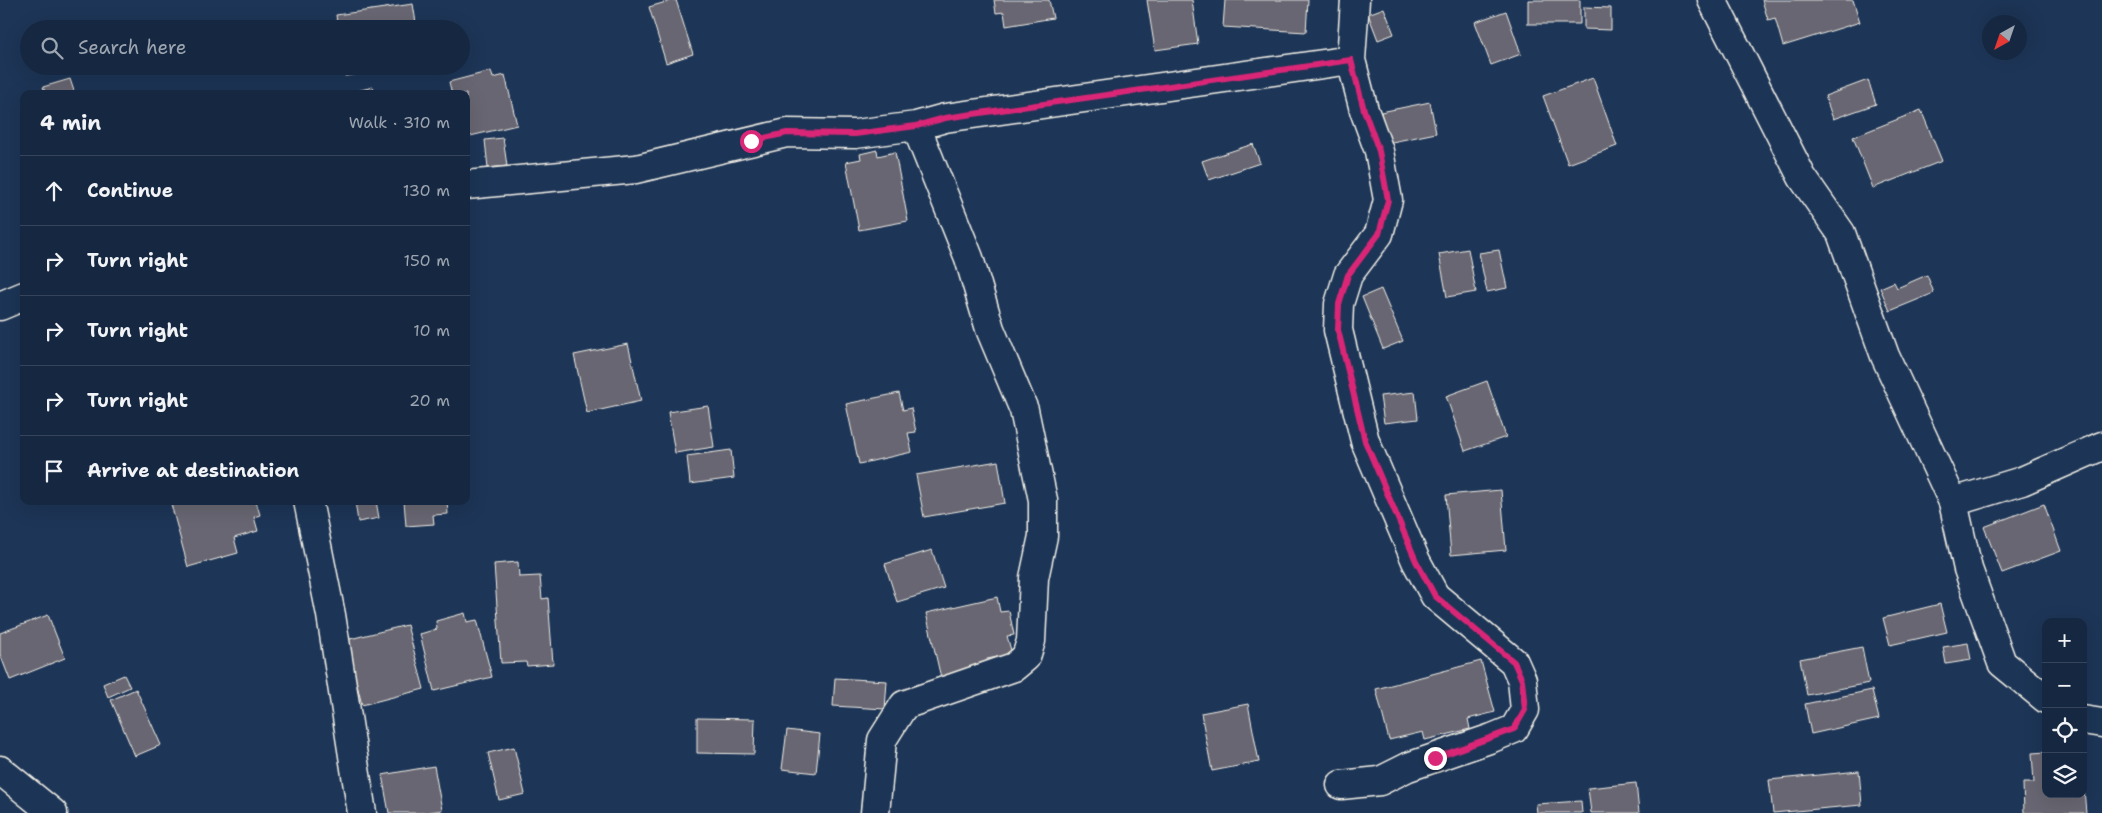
<!DOCTYPE html>
<meta charset="utf-8">
<style>
:root{--surface:#162841;--page:#1f3048;--text:#f1f3f6;--muted:#9ea6b1;--line:#35445a}
body{margin:0;font-family:"Shantell Sans",sans-serif;background:var(--page);color:var(--text)}
.controls{position:absolute;right:15px;bottom:15px;display:grid;overflow:hidden;border-radius:10px;box-shadow:0 5px 20px #0002}
.controls button{width:45px;height:45px;display:grid;place-items:center;padding:0;border:0;border-bottom:1px solid var(--line);background:var(--surface);color:var(--text);font:25px sans-serif}
.compass{position:absolute;left:1982px;top:15px;width:45px;height:45px;border-radius:50%;background:var(--surface);box-shadow:0 5px 20px #0002;rotate:220deg}
.stop{position:absolute;width:15px;height:15px;margin:-11px;border:4px solid #db2777;border-radius:50%;background:#fff}
.stop.end{background:#db2777;border-color:#fff;box-shadow:0 1px 5px #0008}
.list{margin:0;padding:0;list-style:none}
h2{display:flex;justify-content:space-between;align-items:center;height:65px;margin:0;padding:0 20px;font-size:21px}
h2 small{font-size:16px;font-weight:400;color:var(--muted)}
.list li{display:grid;grid-template-columns:32px 1fr auto;gap:15px;align-items:center;box-sizing:border-box;height:70px;padding:0 20px;border-top:1px solid var(--line)}
.list b{display:block;font-size:19px;white-space:nowrap}
.list em{font-size:16px;font-style:normal;color:var(--muted)}
.icon{flex:none;width:28px;height:28px;fill:none;stroke:currentColor;stroke-width:2;stroke-linecap:round;stroke-linejoin:round}
.map{position:relative;flex:none;width:2102px;height:813px;overflow:hidden}
.search{position:absolute;background:var(--surface);box-shadow:0 5px 20px #0002;left:20px;top:20px;width:450px;height:55px;display:flex;align-items:center;gap:12px;box-sizing:border-box;padding:0 18px;border-radius:28px;color:var(--muted);font-size:19px}
.panel{position:absolute;background:var(--surface);box-shadow:0 5px 20px #0002;left:20px;top:90px;width:450px;height:415px;border-radius:10px}
.map>svg:first-child{display:block}
.building{fill:#686672;stroke:#f4f1e8}
.lines{fill:none;stroke-linecap:round;stroke-linejoin:round}
.minor-casing{stroke:#f4f1e8;stroke-width:31}
.minor{stroke:#1d3557;stroke-width:28}
.route{stroke:#db2777;stroke-width:6}
</style>
<div class="map">
<svg width="2102" height="813" viewBox="0 0 2102 813">
<rect width="100%" height="100%" fill="#1d3557"/>
<filter id="ink" filterUnits="userSpaceOnUse"><feTurbulence type="fractalNoise" baseFrequency=".02" numOctaves="2"/><feDisplacementMap in="SourceGraphic" scale="10" xChannelSelector="R" yChannelSelector="G"/><feConvolveMatrix kernelMatrix="1 2 1 2 8 2 1 2 1" color-interpolation-filters="sRGB"/></filter>
<g filter="url(#ink)">
<!-- building -->
<path class="building" d="M673 0H676L693 54 666 63 649 7Z
M994 0H1049L1053 18 1006 26 1004 12 996 13Z
M1147 0H1192L1198 44 1155 50Z
M1225 0H1308L1306 32 1223 27Z
M1528 0H1580V24H1528Z
M1762 0H1853L1860 22 1783 46 1775 18 1768 20Z
M413 4 417 29H338L336 15Z
M1584 7 1611 8V30L1584 29Z
M1384 8 1394 34 1378 40 1368 14Z
M1506 11 1521 54 1491 65 1475 22Z
M343 66H403L404 68 345 76Z
M491 71 493 78 505 75 517 125 466 137V94H452L449 82Z
M1593 78 1617 146 1568 164 1543 96Z
M70 79 75 94H46L43 87Z
M1868 80 1876 104 1833 119 1825 96Z
M373 87 375 94H344Z
M1430 102 1436 133 1387 143 1381 112Z
M1921 110 1942 161 1873 188 1853 137Z
M503 138 507 166 488 168 485 140Z
M1253 144 1260 163 1209 180 1202 161Z
M877 150 878 156 895 152 908 221 859 230 846 162 861 159 860 154Z
M1468 249 1476 292 1447 297 1439 254Z
M1499 250 1507 288 1487 292 1479 253Z
M1927 275 1934 293 1890 311 1880 288 1894 282 1897 288Z
M1381 289 1403 341 1383 349 1362 297Z
M628 344 641 401 587 413 574 355Z
M1487 381 1506 437 1465 451 1446 396Z
M1415 392 1418 419 1384 423 1380 396Z
M899 393 903 410 911 408 916 432 908 433 912 452 859 464 846 404Z
M708 406 714 447 675 453 668 412Z
M731 450 734 478 690 484 687 456Z
M998 461 1005 503 924 517 916 475Z
M1501 490 1506 550 1451 555 1446 495Z
M180 501H256L260 515 254 517 258 531 234 538 238 553 188 567 171 504Z
M355 501H376L379 518 358 522Z
M404 501H447L448 514 433 515 434 524 406 526Z
M2044 504 2061 551 2002 573 1984 527Z
M932 550 944 588 897 602 885 564Z
M518 562 519 577 540 576 542 599 548 598 553 664 527 666 526 662 501 663 494 564Z
M997 597 1000 612 1009 611 1014 635 1007 636 1012 654 987 659 989 667 941 678 926 613Z
M1940 604 1947 632 1890 645 1883 618Z
M465 613 467 622 477 620 492 677 434 691 420 634 437 629 436 621Z
M48 615 65 658 10 680 0 654V633Z
M407 625 424 689 362 705 346 640Z
M1968 643 1971 660 1946 664 1943 647Z
M1862 647 1869 683 1807 695 1800 659Z
M1481 661 1495 712 1468 719 1470 729 1425 740 1423 732 1389 740 1376 689Z
M124 675 130 687 108 697 103 684Z
M835 678 887 681 885 709 833 706Z
M136 689 161 745 135 756 111 700Z
M1872 690 1879 719 1811 734 1805 704Z
M1248 704 1259 762 1212 771 1201 713Z
M697 718 755 719 754 754 697 753Z
M787 730 820 734 816 773 782 769Z
M514 747 525 794 499 800 488 753Z
M2046 752V794H2083V777L2086 813H2024L2023 783H2034L2032 753Z
M434 766 442 810 423 813H389L382 775Z
M1859 771 1862 805 1773 813 1769 780Z
M1636 783 1639 813H1591L1588 788Z
M1581 801 1582 813H1537L1536 804Z"/>
<g class="lines">
<!-- minor casing -->
<g class="minor-casing">
<path id="minor" d="M1712 0 1802 177 1841 233 1885 356 1953 502 1968 569 2002 663 2046 699
M466 185 636 169 787 133 855 134 916 126 945 118 1351 60
M0 306 24 296
M308 501 331 615 362 813
M1953 502 2022 481 2102 446
M2083 720 2102 723
M0 770 53 813
M1341 785 1380 781 1408 767 1492 738 1514 729 1525 710 1522 680 1514 662 1435 596 1416 561 1365 441 1338 330 1339 304 1348 275 1379 234 1388 200 1379 151 1364 110 1351 60 1355 0
M875 813 882 740 904 705 1014 667 1026 657 1031 641 1034 578 1043 536V500L1024 410 990 329 969 258 916 126"/>
</g>
<!-- minor -->
<use href="#minor" class="minor"/>
</g>
</g>
<g class="lines" filter="url(#ink)">
<!-- route -->
<path class="route" d="M751 141 787 133 855 134 916 126 945 118 1351 60 1364 110 1379 151 1388 200 1379 234 1348 275 1339 304 1338 330 1365 441 1416 561 1435 596 1514 662 1522 680 1525 710 1514 729 1435 758"/>
</g>
</svg>
<div class="controls">
<button>+</button>
<button>−</button>
<button><svg class="icon" aria-label="locate" viewBox="0 0 24 24"><circle cx="12" cy="12" r="6"/><path d="M12 2v4M12 18v4M2 12h4M18 12h4"/></svg></button>
<button><svg class="icon" aria-label="layers" viewBox="0 0 24 24"><path d="M12 4l9 5-9 5-9-5zM3 14l9 5 9-5"/></svg></button>
</div>
<svg class="compass" viewBox="-18 -18 36 36"><path d="M0-13l5 13h-10z" fill="#e53935"/><path d="M0 13l5-13h-10z" fill="#9ea6b1"/></svg>
<div class="stop" style="left:751px;top:141px"></div>
<div class="stop end" style="left:1435px;top:758px"></div>
<div class="search"><svg class="icon" aria-label="search" viewBox="0 0 24 24"><circle cx="10" cy="10" r="6"/><path d="M15 15l6 6"/></svg>Search here</div>
<section class="panel">
<h2>4 min<small>Walk · 310 m</small></h2>
<ul class="list">
<li><svg class="icon" aria-label="ahead" viewBox="0 0 24 24"><path d="M12 20V5M6 11l6-6 6 6"/></svg><div><b>Continue</b></div><em>130 m</em></li>
<li><svg class="icon" aria-label="right" viewBox="0 0 24 24"><path d="M7 20v-9h11M14 6l5 5-5 5"/></svg><div><b>Turn right</b></div><em>150 m</em></li>
<li><svg class="icon" aria-label="right" viewBox="0 0 24 24"><path d="M7 20v-9h11M14 6l5 5-5 5"/></svg><div><b>Turn right</b></div><em>10 m</em></li>
<li><svg class="icon" aria-label="right" viewBox="0 0 24 24"><path d="M7 20v-9h11M14 6l5 5-5 5"/></svg><div><b>Turn right</b></div><em>20 m</em></li>
<li><svg class="icon" aria-label="arrive" viewBox="0 0 24 24"><path d="M6 21V4h12l-3 4 3 4H6"/></svg><div><b>Arrive at destination</b></div></li>
</ul>
</section>
</div>
